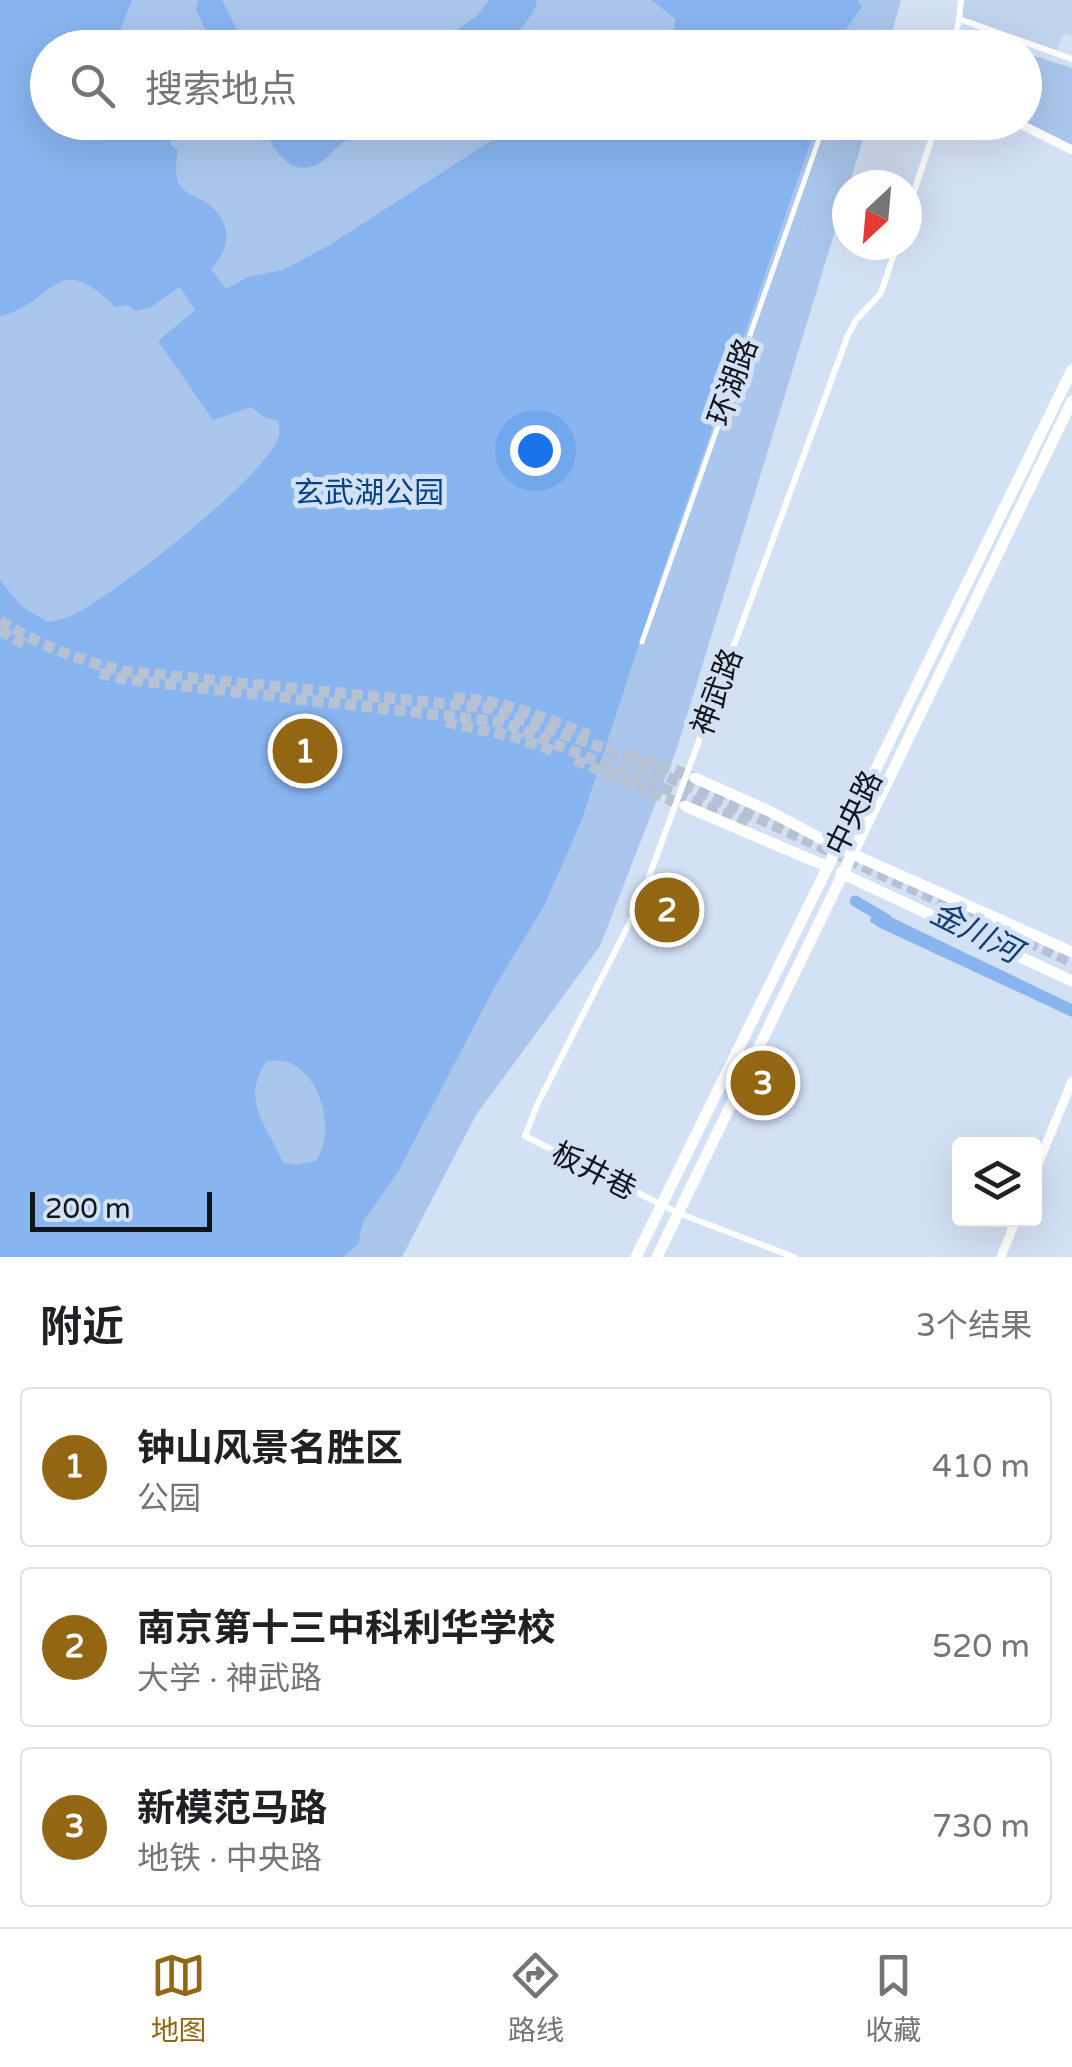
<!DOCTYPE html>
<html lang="zh">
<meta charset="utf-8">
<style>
:root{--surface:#fff;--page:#f6f6f6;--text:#202124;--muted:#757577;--line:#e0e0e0;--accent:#936613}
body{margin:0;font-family:"Varela Round","Noto Sans SC",sans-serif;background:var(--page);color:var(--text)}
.controls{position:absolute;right:30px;bottom:30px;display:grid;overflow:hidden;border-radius:10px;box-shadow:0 10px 40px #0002}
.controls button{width:90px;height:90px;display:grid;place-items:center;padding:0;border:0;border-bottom:2px solid var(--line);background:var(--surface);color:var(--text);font:50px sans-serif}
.compass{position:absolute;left:832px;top:170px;width:90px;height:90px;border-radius:50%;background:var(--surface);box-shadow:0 10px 40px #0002;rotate:206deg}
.scale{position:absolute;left:30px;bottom:25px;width:182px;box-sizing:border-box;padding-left:10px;border:5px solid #10151c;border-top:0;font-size:28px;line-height:35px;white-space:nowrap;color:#10151c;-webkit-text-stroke:8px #d3e1f5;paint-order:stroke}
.you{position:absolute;left:535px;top:450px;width:35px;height:35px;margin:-25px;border:8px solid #fff;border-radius:50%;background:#1a73e8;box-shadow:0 0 0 15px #1a73e833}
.badge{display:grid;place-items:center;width:65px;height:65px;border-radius:50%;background:var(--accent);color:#fff;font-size:32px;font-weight:700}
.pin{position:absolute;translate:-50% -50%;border:5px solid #fff;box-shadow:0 2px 10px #0006}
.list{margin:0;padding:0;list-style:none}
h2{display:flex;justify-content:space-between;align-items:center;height:130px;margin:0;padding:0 40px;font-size:42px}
h2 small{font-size:32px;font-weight:400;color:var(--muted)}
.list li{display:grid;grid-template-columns:65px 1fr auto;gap:30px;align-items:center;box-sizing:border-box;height:160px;margin:0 20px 20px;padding:0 20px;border:2px solid var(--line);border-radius:10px}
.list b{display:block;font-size:38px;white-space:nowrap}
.list p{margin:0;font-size:32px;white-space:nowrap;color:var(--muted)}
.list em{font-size:32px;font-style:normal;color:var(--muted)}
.icon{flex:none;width:55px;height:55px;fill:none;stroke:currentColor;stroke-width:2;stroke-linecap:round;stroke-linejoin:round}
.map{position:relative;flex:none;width:1072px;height:1257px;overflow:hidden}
.search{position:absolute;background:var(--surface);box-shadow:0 10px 40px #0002;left:30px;right:30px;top:30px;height:110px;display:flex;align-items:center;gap:25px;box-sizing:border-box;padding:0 35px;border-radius:55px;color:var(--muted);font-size:38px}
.sheet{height:670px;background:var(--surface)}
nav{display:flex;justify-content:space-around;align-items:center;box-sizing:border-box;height:140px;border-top:2px solid var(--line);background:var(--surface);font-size:28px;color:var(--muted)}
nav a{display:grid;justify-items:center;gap:5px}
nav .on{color:var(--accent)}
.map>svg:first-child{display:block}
.built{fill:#c1d4ed}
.green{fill:#aac6ec}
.water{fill:#88b4ef;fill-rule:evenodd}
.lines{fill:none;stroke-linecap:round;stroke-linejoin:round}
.river{stroke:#88b4ef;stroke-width:11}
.trunk-tunnel{stroke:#b6c2d4;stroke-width:11;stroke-dasharray:11 5.5;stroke-linecap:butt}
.pedestrian{stroke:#fff;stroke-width:5}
.minor{stroke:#fff;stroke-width:6}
.tertiary{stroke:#fff;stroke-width:9}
.primary{stroke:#fff;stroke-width:11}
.trunk{stroke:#fff;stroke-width:11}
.labels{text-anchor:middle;stroke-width:10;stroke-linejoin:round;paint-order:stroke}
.street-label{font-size:30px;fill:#10151c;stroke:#d3e1f5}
.park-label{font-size:30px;fill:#034286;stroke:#d3e1f5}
.water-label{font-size:32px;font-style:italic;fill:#133e73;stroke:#d3e1f5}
</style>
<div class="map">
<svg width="1072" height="1257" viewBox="0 0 1072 1257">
<rect width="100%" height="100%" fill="#d3e1f5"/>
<!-- built -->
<path class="built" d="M961 0H1072V35L1064 33 1055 54 959 19Z"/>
<!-- green -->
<path class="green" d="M0 0H901L888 47 48 48V122L868 123 677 748 600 946 476 1115 402 1257H0Z
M1025 53 1072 68V146L1025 123Z"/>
<!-- water -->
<path class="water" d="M0 0H132L119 33 125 47 48 48V122L162 123 171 137 170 145 178 150C176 158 175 174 178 182 183 195 202 198 210 205 232 225 231 248 211 269L226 289 248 277 283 270 328 246 519 123H817L663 571 581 822 544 906 494 988 399 1170 363 1222 358 1244 343 1257H0V580L22 607 48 622C59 620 68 618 77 613 116 593 268 475 279 436 280 432 279 426 278 421L264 417 251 407 213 420 158 341 195 310 180 287 151 307 136 311 127 305 115 307C55 247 56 303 0 316ZM266 1061C273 1061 283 1060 290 1063 322 1077 336 1132 316 1161L296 1165 283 1163C267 1123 240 1104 266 1061Z
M198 0H222L246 47H213L196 9Z
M489 0H536L537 4C513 54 480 48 433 47L477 16Z
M651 0H857L862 7 841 36 828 47 650 48 671 46 676 19Z
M320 122H385L386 123C371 131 357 134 342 143 334 149 327 159 318 164 287 179 271 145 263 123L304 126Z
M874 909 1072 1004V1017L878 927 870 921Z"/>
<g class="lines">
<!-- river -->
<path class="river" d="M855 901 886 919"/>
<!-- trunk-tunnel -->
<path class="trunk-tunnel" d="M0 621C40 645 77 660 123 671L488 708 609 750 1072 962
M0 630 27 646
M100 673 123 679 501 722 753 825
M454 698C502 699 544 718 589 735
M446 722 515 737 554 751
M629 752 695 778
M575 760 685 806"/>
<!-- pedestrian -->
<path class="pedestrian" d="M642 642 825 122"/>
<!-- minor -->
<path class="minor" d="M961 0 959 19 1072 59
M953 48 959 19
M907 213 937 122
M794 1257 678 1213 525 1136 537 1105 639 904 848 335 856 320 881 293 897 245"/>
<!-- tertiary -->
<path class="tertiary" d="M1016 122 1072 150
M1034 1174 1072 1081
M1001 1257 1016 1220"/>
<!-- primary -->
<path class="primary" d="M848 852 1072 952
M841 873 1072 981
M636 1257 1072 370
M657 1257 1072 401"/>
<!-- trunk -->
<path class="trunk" d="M695 778 767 810 837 847
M685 806 828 867"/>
</g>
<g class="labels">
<!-- street labels -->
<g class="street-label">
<text transform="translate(733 382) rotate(-70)" y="10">环湖路</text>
<text transform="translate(717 692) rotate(-69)" y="10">神武路</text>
<text transform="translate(854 813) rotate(-64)" y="10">中央路</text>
<text transform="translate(594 1171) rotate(27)" y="10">板井巷</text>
</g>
<!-- park labels -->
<g class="park-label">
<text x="369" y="503">玄武湖公园</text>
</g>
<!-- water labels -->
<g class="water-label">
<text transform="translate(976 932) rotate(27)" y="11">金川河</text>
</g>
</g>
</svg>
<div class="controls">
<button><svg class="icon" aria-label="layers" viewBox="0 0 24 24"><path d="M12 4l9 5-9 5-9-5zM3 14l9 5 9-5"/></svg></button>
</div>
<svg class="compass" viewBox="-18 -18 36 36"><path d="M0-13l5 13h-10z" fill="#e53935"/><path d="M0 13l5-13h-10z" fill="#757577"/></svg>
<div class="scale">200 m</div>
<div class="you"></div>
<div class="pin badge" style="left:305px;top:751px">1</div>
<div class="pin badge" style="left:667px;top:910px">2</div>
<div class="pin badge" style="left:763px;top:1083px">3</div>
<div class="search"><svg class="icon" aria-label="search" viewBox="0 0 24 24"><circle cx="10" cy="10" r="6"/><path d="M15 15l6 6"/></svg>搜索地点</div>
</div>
<section class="sheet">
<h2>附近<small>3个结果</small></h2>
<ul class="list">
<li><span class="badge">1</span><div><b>钟山风景名胜区</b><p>公园</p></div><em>410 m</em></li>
<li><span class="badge">2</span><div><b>南京第十三中科利华学校</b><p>大学 · 神武路</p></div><em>520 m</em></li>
<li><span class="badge">3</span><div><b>新模范马路</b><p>地铁 · 中央路</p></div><em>730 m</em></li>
</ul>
</section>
<nav>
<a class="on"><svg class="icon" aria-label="map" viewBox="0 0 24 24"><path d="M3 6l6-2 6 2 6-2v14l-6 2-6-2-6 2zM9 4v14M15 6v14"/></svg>地图</a>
<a><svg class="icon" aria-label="directions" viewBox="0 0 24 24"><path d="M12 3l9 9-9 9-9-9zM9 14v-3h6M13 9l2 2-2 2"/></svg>路线</a>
<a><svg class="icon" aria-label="saved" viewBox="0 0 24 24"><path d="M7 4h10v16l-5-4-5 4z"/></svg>收藏</a>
</nav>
